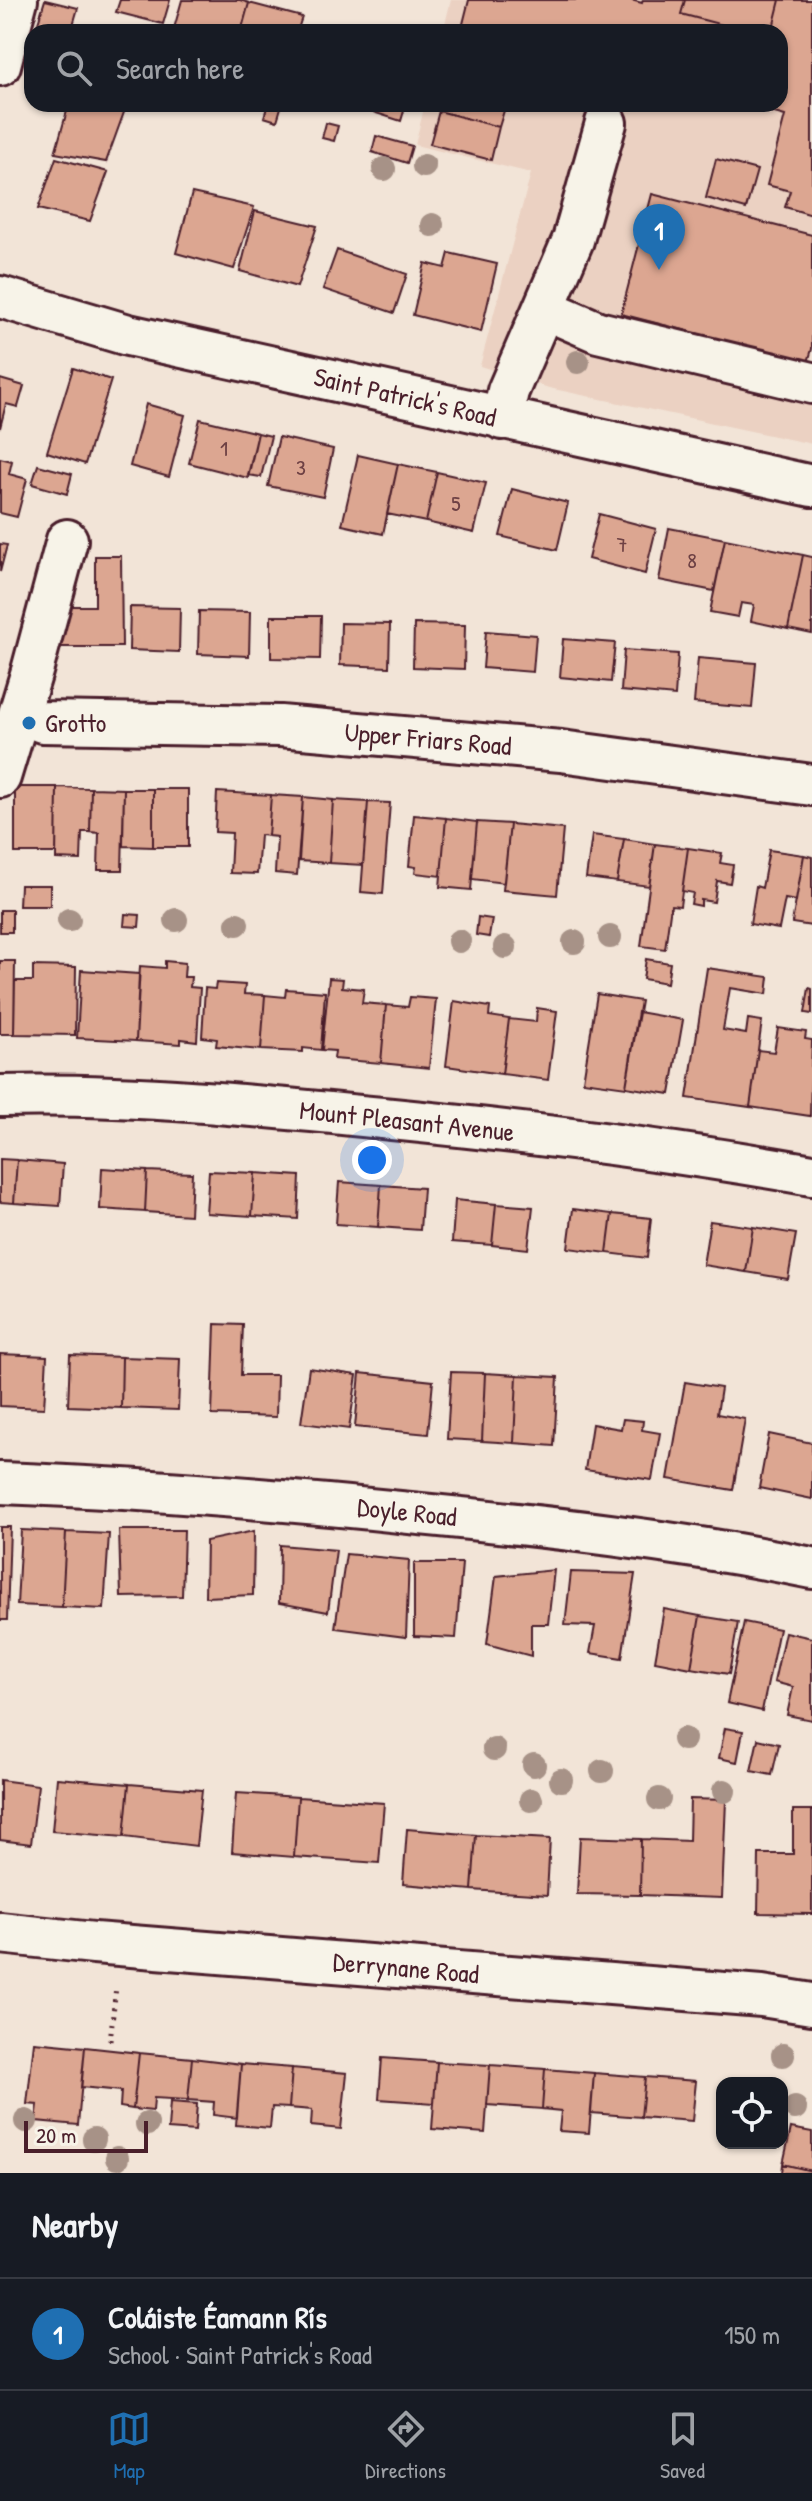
<!DOCTYPE html>
<meta charset="utf-8">
<style>
:root{--surface:#171b24;--page:#242831;--text:#f1f3f6;--muted:#9ea1a6;--line:#363941;--accent:#1f6fb2}
body{margin:0;font-family:"Patrick Hand",sans-serif;background:var(--page);color:var(--text)}
.controls{position:absolute;right:24px;bottom:24px;display:grid;overflow:hidden;border-radius:16px;box-shadow:0 2px 6px #0004}
.controls button{width:72px;height:72px;display:grid;place-items:center;padding:0;border:0;border-bottom:2px solid var(--line);background:var(--surface);color:var(--text);font:40px sans-serif}
.scale{position:absolute;left:24px;bottom:20px;width:124px;box-sizing:border-box;padding-left:8px;border:4px solid #4a1f2b;border-top:0;font-size:22px;line-height:28px;white-space:nowrap;color:#4a1f2b;-webkit-text-stroke:6px #f7f3e8;paint-order:stroke}
.you{position:absolute;left:372px;top:1160px;width:28px;height:28px;margin:-20px;border:6px solid #fff;border-radius:50%;background:#1a73e8;box-shadow:0 0 0 12px #1a73e833}
.badge{display:grid;place-items:center;width:52px;height:52px;border-radius:50%;background:var(--accent);color:#fff;font-size:26px;font-weight:700}
.pin{position:absolute;translate:-50% -66px;filter:drop-shadow(0 2px 4px #0008)}
.pin::after{content:'';position:absolute;top:42px;width:28px;height:24px;background:inherit;clip-path:polygon(0 0,100% 0,50% 100%)}
.list{margin:0;padding:0;list-style:none}
h2{display:flex;justify-content:space-between;align-items:center;height:104px;margin:0;padding:0 32px;font-size:34px}
h2 small{font-size:26px;font-weight:400;color:var(--muted)}
.list li{display:grid;grid-template-columns:52px 1fr auto;gap:24px;align-items:center;box-sizing:border-box;height:112px;padding:0 32px;border-top:2px solid var(--line)}
.list b{display:block;font-size:30px;white-space:nowrap}
.list p{margin:0;font-size:26px;white-space:nowrap;color:var(--muted)}
.list em{font-size:26px;font-style:normal;color:var(--muted)}
.icon{flex:none;width:44px;height:44px;fill:none;stroke:currentColor;stroke-width:2;stroke-linecap:round;stroke-linejoin:round}
.map{position:relative;flex:none;width:812px;height:2173px;overflow:hidden}
.search{position:absolute;background:var(--surface);box-shadow:0 2px 6px #0004;left:24px;right:24px;top:24px;height:88px;display:flex;align-items:center;gap:20px;box-sizing:border-box;padding:0 28px;border-radius:24px;color:var(--muted);font-size:30px}
.sheet{height:216px;background:var(--surface)}
nav{display:flex;justify-content:space-around;align-items:center;box-sizing:border-box;height:112px;border-top:2px solid var(--line);background:var(--surface);font-size:22px;color:var(--muted)}
nav a{display:grid;justify-items:center;gap:4px}
nav .on{color:var(--accent)}
.map>svg:first-child{display:block}
.built{fill:#ebd1c2}
.building{fill:#dca691;stroke:#4a1f2b;stroke-width:2}
.lines{fill:none;stroke-linecap:round;stroke-linejoin:round}
.minor-casing{stroke:#4a1f2b;stroke-width:46}
.path{stroke:#4a1f2b;stroke-width:5;stroke-dasharray:2 6;stroke-linecap:butt}
.minor{stroke:#f7f3e8;stroke-width:40}
.tree{fill:#a79287}
.poi-dot{fill:#1f6fb2;stroke:#f7f3e8;stroke-width:3}
.labels{text-anchor:middle;stroke-width:6;stroke-linejoin:round;paint-order:stroke}
.number-label{font-size:22px;fill:#6e4144}
.street-label{font-size:26px;fill:#4a1f2b;stroke:#f7f3e8}
.poi-label{font-size:26px;fill:#4a1f2b;stroke:#f7f3e8;text-anchor:start}
</style>
<div class="map">
<svg width="812" height="2173" viewBox="0 0 812 2173">
<rect width="100%" height="100%" fill="#f2e4d7"/>
<filter id="ink" filterUnits="userSpaceOnUse"><feTurbulence type="fractalNoise" baseFrequency=".0125" numOctaves="2"/><feDisplacementMap in="SourceGraphic" scale="16" xChannelSelector="R" yChannelSelector="G"/><feConvolveMatrix kernelMatrix="1 2 1 2 8 2 1 2 1" color-interpolation-filters="sRGB"/></filter>
<g filter="url(#ink)">
<!-- built -->
<path class="built" d="M451 0H812V444L549 388 480 366 531 173 415 145 425 104H780V32H443Z"/>
<!-- building -->
<path class="building" d="M45 0 78 8 71 32H35Z
M120 0H170L163 24 116 12Z
M182 0H240L249 3 241 32H173Z
M469 0H631L642 3 643 0H685L681 14 749 32H461Z
M685 0H780L772 32H749L681 14Z
M812 0V215L785 207 790 191 767 185 785 116 742 104H780V32H772L780 0Z
M249 3 302 17 297 32H241Z
M69 104H127L106 162 55 153Z
M268 104H282L277 121 264 117Z
M348 104H406L401 121Z
M441 104H506L499 127 439 111Z
M439 111 499 127 491 160 430 144Z
M326 123 338 126 334 141 322 138Z
M376 136 412 146 407 163 372 152Z
M56 158 108 172 90 221 38 209Z
M716 159 757 170 746 209 706 198Z
M192 193 254 207 234 269 176 253Z
M652 194 812 235V349L808 362 621 314Z
M255 211 317 226 297 287 240 271Z
M337 250 407 274 394 313 323 289Z
M449 253 497 264 481 332 413 315 425 263 445 268Z
M73 368 111 380 85 464 47 452Z
M0 379 24 386 18 407 6 404 0 428Z
M146 404 185 415 169 477 130 466Z
M200 419 258 433 248 478 189 463Z
M258 433 271 436 261 477 248 475Z
M279 437 333 449 323 497 268 486Z
M358 455 398 464 383 534 342 525Z
M0 458 12 461 9 474 27 479 17 517 0 513Z
M398 464 437 472 426 522 387 514Z
M38 465 72 474 67 494 32 484Z
M437 472 486 483 474 533 426 522Z
M512 489 568 503 557 550 500 536Z
M599 514 656 529 645 574 588 559Z
M669 528 725 539 714 591 659 580Z
M725 539 803 555 788 629 751 621 754 605 741 603 738 617 710 612Z
M0 544 7 545 0 572Z
M803 555 812 557V634L788 629Z
M95 556H121L122 647H61V606H95Z
M130 607 180 608 179 652 129 650Z
M199 611 250 612 249 656 198 654Z
M271 616H321L320 659 271 658Z
M341 623 390 624 389 667 340 665Z
M414 624 465 625 464 669 413 667Z
M486 631 536 635 533 672 483 668Z
M563 639 615 643 611 682 560 677Z
M624 650 678 654 675 696 621 691Z
M698 658 756 663 752 708 694 703Z
M15 787H57L56 853H15Z
M57 787 91 788 90 832H82L81 860 56 859Z
M91 788 124 789 122 870H98L99 833 90 832Z
M124 789H153V847L123 846Z
M153 789H188V847H153Z
M217 792 271 795 268 836 260 835 257 874 230 873 232 833 215 832Z
M271 795 303 797 297 875 275 873 277 837 268 836Z
M303 797 333 800 329 863 299 861Z
M333 800 368 802 363 865 329 863Z
M368 802 390 803 383 894 361 892Z
M414 815 446 818 441 876 415 873 416 867 409 866Z
M446 818 477 822 471 890 440 887Z
M477 822 510 824 504 883 472 879Z
M510 824 563 829 557 895 503 890Z
M592 835 624 839 617 882 586 878Z
M624 839 655 844 649 886 617 882Z
M655 844 688 848 680 906 671 905 665 949 641 946Z
M688 848 722 853 720 863 733 865 730 883 717 881 714 902 701 900V906L691 904 693 893 682 891Z
M769 850 804 855 796 901 785 899 779 929 750 924 756 886 762 888Z
M804 855 812 857V926L792 923Z
M20 885H50V906H19Z
M0 910H12V932H0Z
M125 914 140 915 139 927 124 926Z
M478 917 492 919 489 937 476 935Z
M646 959 670 963 667 983 643 979Z
M0 961H15L14 1034H0Z
M165 961 185 963 184 977H191L190 987 200 988 197 1041 181 1039V1044L136 1041 140 966 165 968Z
M33 966 76 967 75 1035 14 1034 15 981H33Z
M707 968 769 977 767 994 730 988 723 1030 746 1034 748 1019 762 1021 750 1107 687 1098Z
M81 970 139 974 136 1041 77 1038Z
M329 978 343 979 342 987 364 989 362 1003 386 1005 381 1063 334 1059 335 1051 322 1050Z
M216 983 245 985 244 994 265 995 261 1050 216 1046 217 1039 202 1037 205 988 215 989Z
M809 988 812 989V1014L805 1013Z
M286 989 325 992 321 1050 303 1048V1052L261 1050 265 995 285 997Z
M597 994 641 1001 626 1087 583 1081Z
M410 997 436 999 429 1068 381 1063 386 1005 408 1007Z
M454 1001 490 1007 489 1016 509 1019 502 1074 446 1066Z
M537 1008 557 1011 548 1080 502 1074 509 1019 536 1022Z
M638 1012 683 1020 670 1094 626 1087Z
M778 1028 806 1032 805 1039 812 1040 810 1116 750 1107 758 1050 774 1052Z
M0 1159 17 1160 14 1203 0 1202Z
M17 1160 63 1164 60 1206 14 1203Z
M102 1168 147 1171 145 1212 100 1209Z
M147 1171 192 1173 190 1215 145 1212Z
M209 1171 255 1173 252 1216 206 1213Z
M255 1173 300 1176 298 1219 252 1216Z
M339 1182 381 1185 378 1227 336 1224Z
M381 1185 423 1188 420 1230 378 1227Z
M455 1200 496 1204 492 1245 452 1242Z
M496 1204 533 1207 528 1249 492 1245Z
M573 1209 612 1214 607 1253 568 1248Z
M612 1214 651 1218 647 1258 607 1253Z
M710 1221 753 1227 746 1272 703 1265Z
M753 1227 796 1234 788 1279 746 1272Z
M215 1324 243 1325 241 1375H277L276 1417 212 1415Z
M0 1354 47 1356 44 1408 0 1406Z
M70 1355 122 1357 121 1408 68 1406Z
M122 1357 180 1359 178 1410 121 1408Z
M309 1368 357 1375 349 1429 301 1423Z
M451 1372 485 1373 482 1441 447 1439Z
M360 1373 433 1381 428 1434 355 1427Z
M485 1373 517 1375 514 1443 482 1441Z
M517 1375 558 1377 554 1446 514 1443Z
M685 1382 721 1388 717 1414 745 1419 733 1490 668 1479Z
M623 1419 643 1421 642 1430 660 1433 652 1480 585 1470 592 1424 621 1429Z
M769 1434 812 1443V1499L759 1488Z
M0 1527H10L7 1620H0Z
M21 1530 66 1532 62 1607 17 1605Z
M119 1530H184L182 1596 121 1597Z
M254 1531 253 1595 205 1597 206 1541Z
M66 1532 109 1534 104 1609 62 1607Z
M280 1545 336 1550 328 1612 279 1603Z
M346 1554 409 1560 406 1637 335 1628Z
M414 1563H462L456 1638 414 1636Z
M554 1570 548 1624H531V1656L487 1644 496 1576Z
M571 1572 635 1574 622 1658 590 1653 595 1626 565 1625Z
M664 1609 700 1616 691 1668 655 1661Z
M700 1616 738 1622 729 1674 691 1668Z
M744 1622 779 1629 762 1711 727 1703Z
M785 1632 812 1638V1720L787 1715 793 1687 774 1682Z
M725 1728 743 1731 737 1762 719 1758Z
M758 1739 779 1744 772 1775 751 1771Z
M57 1778 129 1784 124 1837 52 1831Z
M0 1780 38 1785 31 1844 0 1840Z
M129 1784 202 1790 196 1846 124 1837Z
M236 1793 298 1797 294 1857 232 1852Z
M298 1797 384 1803 379 1863 294 1857Z
M690 1799 726 1800 722 1898 640 1895 641 1839 689 1841Z
M793 1810H812V1914L758 1913 759 1854H793Z
M407 1829 476 1835 472 1890 403 1884Z
M476 1835 550 1839 547 1895 472 1890Z
M580 1837 641 1839 640 1895 577 1894Z
M34 2042 85 2047 78 2125 36 2121 38 2105 27 2104Z
M85 2047 139 2053 133 2109 120 2107 121 2091 81 2087Z
M139 2053 192 2058 188 2100 154 2098 153 2111 133 2109Z
M192 2058 241 2064 237 2118 213 2115 214 2102 188 2100Z
M382 2058 437 2062 434 2103 379 2099Z
M437 2062 490 2065 485 2133 432 2129Z
M241 2064 292 2068 289 2108 272 2107 270 2128 236 2125Z
M490 2065 545 2069 542 2109 487 2105Z
M292 2068 347 2073 341 2129 311 2126 312 2110 289 2108Z
M545 2069 594 2073 589 2133 559 2131 561 2111 542 2109Z
M594 2073 645 2077 641 2117 591 2113Z
M645 2077 696 2081 692 2121 641 2117Z
M170 2102 197 2104 195 2131 168 2129Z
M791 2128 812 2132V2171L783 2164Z
M783 2164 812 2171V2173H782Z"/>
<g class="lines">
<!-- minor casing -->
<g class="minor-casing">
<path id="minor" d="M0 65 17 0
M0 297 128 335 812 486
M545 309 598 332 812 383
M502 419 508 391 573 240 606 123
M42 722 280 726 561 751 812 785
M0 777 32 671 67 540
M0 1096C131 1093 262 1106 392 1119 533 1133 673 1150 812 1175
M0 1483C137 1488 274 1499 410 1513 545 1526 680 1541 812 1568
M0 1933 94 1943 762 1996 812 2004"/>
</g>
<!-- path -->
<path class="path" d="M110 2041 116 1987"/>
<!-- minor -->
<use href="#minor" class="minor"/>
</g>
<!-- trees -->
<g class="tree">
<circle cx="424" cy="166" r="12"/>
<circle cx="384" cy="169" r="12"/>
<circle cx="432" cy="225" r="12"/>
<circle cx="578" cy="362" r="12"/>
<circle cx="69" cy="920" r="12"/>
<circle cx="176" cy="920" r="12"/>
<circle cx="237" cy="924" r="12"/>
<circle cx="610" cy="937" r="12"/>
<circle cx="459" cy="941" r="12"/>
<circle cx="574" cy="942" r="12"/>
<circle cx="505" cy="947" r="12"/>
<circle cx="684" cy="1739" r="12"/>
<circle cx="494" cy="1749" r="12"/>
<circle cx="534" cy="1765" r="12"/>
<circle cx="602" cy="1771" r="12"/>
<circle cx="561" cy="1780" r="12"/>
<circle cx="724" cy="1791" r="12"/>
<circle cx="659" cy="1799" r="12"/>
<circle cx="531" cy="1800" r="12"/>
<circle cx="783" cy="2055" r="12"/>
<circle cx="795" cy="2108" r="12"/>
<circle cx="26" cy="2121" r="12"/>
<circle cx="147" cy="2124" r="12"/>
<circle cx="94" cy="2139" r="12"/>
<circle cx="117" cy="2158" r="12"/>
</g>
</g>
<!-- markers -->
<circle class="poi-dot" cx="29" cy="723" r="8"/>
<g class="labels">
<!-- number labels -->
<g class="number-label">
<text x="224" y="456">1</text>
<text x="301" y="475">3</text>
<text x="456" y="511">5</text>
<text x="622" y="552">7</text>
<text x="692" y="568">8</text>
</g>
<!-- street labels -->
<g class="street-label">
<text transform="translate(405 397) rotate(13)" y="9">Saint Patrick's Road</text>
<text transform="translate(428 739) rotate(5)" y="9">Upper Friars Road</text>
<text transform="translate(407 1121) rotate(6)" y="9">Mount Pleasant Avenue</text>
<text transform="translate(407 1512) rotate(6)" y="9">Doyle Road</text>
<text transform="translate(406 1968) rotate(5)" y="9">Derrynane Road</text>
</g>
<!-- poi labels -->
<g class="poi-label">
<text x="45" y="732">Grotto</text>
</g>
</g>
</svg>
<div class="controls">
<button><svg class="icon" aria-label="locate" viewBox="0 0 24 24"><circle cx="12" cy="12" r="6"/><path d="M12 2v4M12 18v4M2 12h4M18 12h4"/></svg></button>
</div>
<div class="scale">20 m</div>
<div class="you"></div>
<div class="pin badge" style="left:659px;top:270px">1</div>
<div class="search"><svg class="icon" aria-label="search" viewBox="0 0 24 24"><circle cx="10" cy="10" r="6"/><path d="M15 15l6 6"/></svg>Search here</div>
</div>
<section class="sheet">
<h2>Nearby<small></small></h2>
<ul class="list">
<li><span class="badge">1</span><div><b>Coláiste Éamann Rís</b><p>School · Saint Patrick's Road</p></div><em>150 m</em></li>
</ul>
</section>
<nav>
<a class="on"><svg class="icon" aria-label="map" viewBox="0 0 24 24"><path d="M3 6l6-2 6 2 6-2v14l-6 2-6-2-6 2zM9 4v14M15 6v14"/></svg>Map</a>
<a><svg class="icon" aria-label="directions" viewBox="0 0 24 24"><path d="M12 3l9 9-9 9-9-9zM9 14v-3h6M13 9l2 2-2 2"/></svg>Directions</a>
<a><svg class="icon" aria-label="saved" viewBox="0 0 24 24"><path d="M7 4h10v16l-5-4-5 4z"/></svg>Saved</a>
</nav>
